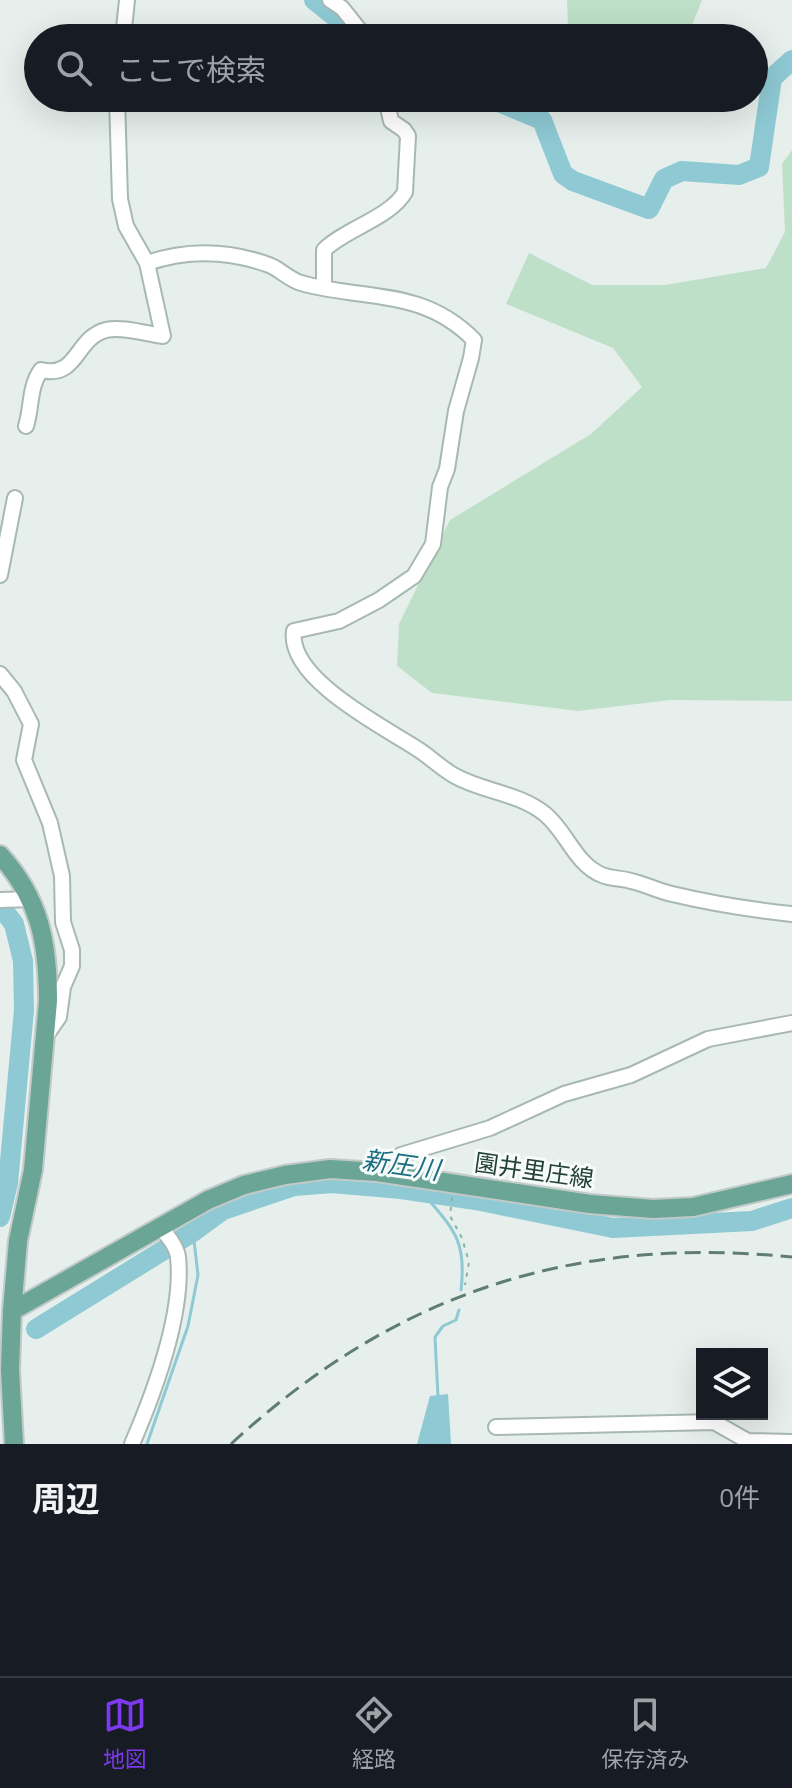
<!DOCTYPE html>
<html lang="ja">
<meta charset="utf-8">
<style>
:root{--surface:#171b24;--page:#20242c;--text:#f1f3f6;--muted:#9ea1a6;--line:#363941;--accent:#7c3aed}
body{margin:0;font-family:"Open Sans","Noto Sans JP",sans-serif;background:var(--page);color:var(--text)}
.controls{position:absolute;right:24px;bottom:24px;display:grid;overflow:hidden;border-radius:0px;box-shadow:0 8px 32px #0002}
.controls button{width:72px;height:72px;display:grid;place-items:center;padding:0;border:0;border-bottom:2px solid var(--line);background:var(--surface);color:var(--text);font:40px sans-serif}
.list{margin:0;padding:0;list-style:none}
h2{display:flex;justify-content:space-between;align-items:center;height:104px;margin:0;padding:0 32px;font-size:34px}
h2 small{font-size:26px;font-weight:400;color:var(--muted)}
.icon{flex:none;width:44px;height:44px;fill:none;stroke:currentColor;stroke-width:2;stroke-linecap:round;stroke-linejoin:round}
.map{position:relative;flex:none;width:792px;height:1444px;overflow:hidden}
.search{position:absolute;background:var(--surface);box-shadow:0 8px 32px #0002;left:24px;right:24px;top:24px;height:88px;display:flex;align-items:center;gap:20px;box-sizing:border-box;padding:0 28px;border-radius:44px;color:var(--muted);font-size:30px}
.sheet{height:232px;background:var(--surface)}
nav{display:flex;justify-content:space-around;align-items:center;box-sizing:border-box;height:112px;border-top:2px solid var(--line);background:var(--surface);font-size:22px;color:var(--muted)}
nav a{display:grid;justify-items:center;gap:4px}
nav .on{color:var(--accent)}
.map>svg:first-child{display:block}
.green{fill:#bfe0c8}
.water{fill:#8ec9d4}
.lines{fill:none;stroke-linecap:round;stroke-linejoin:round}
.stream{stroke:#8ec9d4;stroke-width:3}
.river{stroke:#8ec9d4;stroke-width:20}
.minor-casing{stroke:#a8b8b2;stroke-width:18}
.major-casing{stroke:#c2cac8;stroke-width:22}
.path{stroke:#86b3a5;stroke-width:2;stroke-dasharray:4 6;stroke-linecap:butt}
.minor{stroke:#fff;stroke-width:14}
.major{stroke:#6aa596;stroke-width:18}
.rail{stroke:#5f7d75;stroke-width:3;stroke-dasharray:16 8;stroke-linecap:butt}
.labels{text-anchor:middle;stroke-width:6;stroke-linejoin:round;paint-order:stroke}
.street-label{font-size:24px;fill:#24423a;stroke:#f7fbf9}
.water-label{font-size:26px;font-style:italic;fill:#1c6f80;stroke:#f7fbf9}
</style>
<div class="map">
<svg width="792" height="1444" viewBox="0 0 792 1444">
<rect width="100%" height="100%" fill="#e6efeb"/>
<!-- green -->
<path class="green" d="M567 0H702L687 38H582L568 25Z
M792 150V701L670 700 578 711 432 693 397 666 399 624 450 520 591 434 642 387 613 348 506 304 529 253 592 285H665L766 268 785 232 782 164Z"/>
<!-- water -->
<path class="water" d="M448 1394 451 1444H417L430 1396Z"/>
<g class="lines">
<!-- stream -->
<path class="stream" d="M422 1192C453 1229 467 1239 461 1290
M438 1397 435 1337 443 1326 456 1320 459 1310
M147 1444 188 1326 198 1275 193 1232"/>
<!-- river -->
<path class="river" d="M314 0 349 28 356 38
M489 98 542 120 563 174 573 181 649 209 664 179 682 171 739 175 759 167 772 78 792 60
M0 906 14 924 23 961 24 1010 8 1183 0 1217
M36 1329 193 1232 223 1210 294 1186 332 1183 401 1189 476 1200 613 1228 752 1221 792 1208"/>
<!-- minor casing -->
<g class="minor-casing">
<path id="minor" d="M330 0 342 8 366 38
M123 38 127 0
M147 263C188 249 228 250 269 265 280 269 288 279 301 283 364 301 422 287 474 340L471 358 456 411 447 469 440 487 433 544 414 576 379 600 339 621 294 631C287 678 382 726 416 748 429 756 442 769 455 776 484 792 519 793 545 814 567 832 575 864 602 875 611 879 622 878 631 881 645 884 658 891 672 894 710 903 753 910 792 914
M324 287V250C345 229 390 218 405 192L408 136 404 130 391 121 386 98
M26 426C32 407 29 387 41 370 78 379 75 338 106 330 122 326 147 334 163 336L147 263 126 226 120 199 117 98
M0 575 15 498
M0 674 14 691 31 724 24 760 50 823 62 876 63 922 72 950V966L63 987 59 1017 45 1037
M0 900 32 899
M377 1172 401 1155 490 1128 564 1094 631 1075 708 1039 792 1023
M496 1427 714 1422 753 1444
M749 1441 792 1442
M132 1444C154 1393 184 1313 178 1257 177 1247 166 1233 159 1226"/>
</g>
<!-- major casing -->
<g class="major-casing">
<path id="major" d="M0 855C40 899 48 943 48 1001L33 1170 18 1241 12 1311 10 1370 14 1444
M12 1311 208 1200 244 1185 285 1175 330 1169 377 1172 590 1204 653 1209 693 1207 792 1184"/>
</g>
<!-- path -->
<path class="path" d="M452 1197 450 1216 462 1238 469 1262 465 1285"/>
<!-- minor -->
<use href="#minor" class="minor"/>
<!-- major -->
<use href="#major" class="major"/>
<!-- rail -->
<path class="rail" d="M231 1444C394 1294 571 1235 792 1257"/>
</g>
<g class="labels">
<!-- street labels -->
<g class="street-label">
<text transform="translate(534 1171) rotate(8)" y="8">園井里庄線</text>
</g>
<!-- water labels -->
<g class="water-label">
<text transform="translate(401 1165) rotate(8)" y="9">新圧川</text>
</g>
</g>
</svg>
<div class="controls">
<button><svg class="icon" aria-label="layers" viewBox="0 0 24 24"><path d="M12 4l9 5-9 5-9-5zM3 14l9 5 9-5"/></svg></button>
</div>
<div class="search"><svg class="icon" aria-label="search" viewBox="0 0 24 24"><circle cx="10" cy="10" r="6"/><path d="M15 15l6 6"/></svg>ここで検索</div>
</div>
<section class="sheet">
<h2>周辺<small>0件</small></h2>
<ul class="list">
</ul>
</section>
<nav>
<a class="on"><svg class="icon" aria-label="map" viewBox="0 0 24 24"><path d="M3 6l6-2 6 2 6-2v14l-6 2-6-2-6 2zM9 4v14M15 6v14"/></svg>地図</a>
<a><svg class="icon" aria-label="directions" viewBox="0 0 24 24"><path d="M12 3l9 9-9 9-9-9zM9 14v-3h6M13 9l2 2-2 2"/></svg>経路</a>
<a><svg class="icon" aria-label="saved" viewBox="0 0 24 24"><path d="M7 4h10v16l-5-4-5 4z"/></svg>保存済み</a>
</nav>
